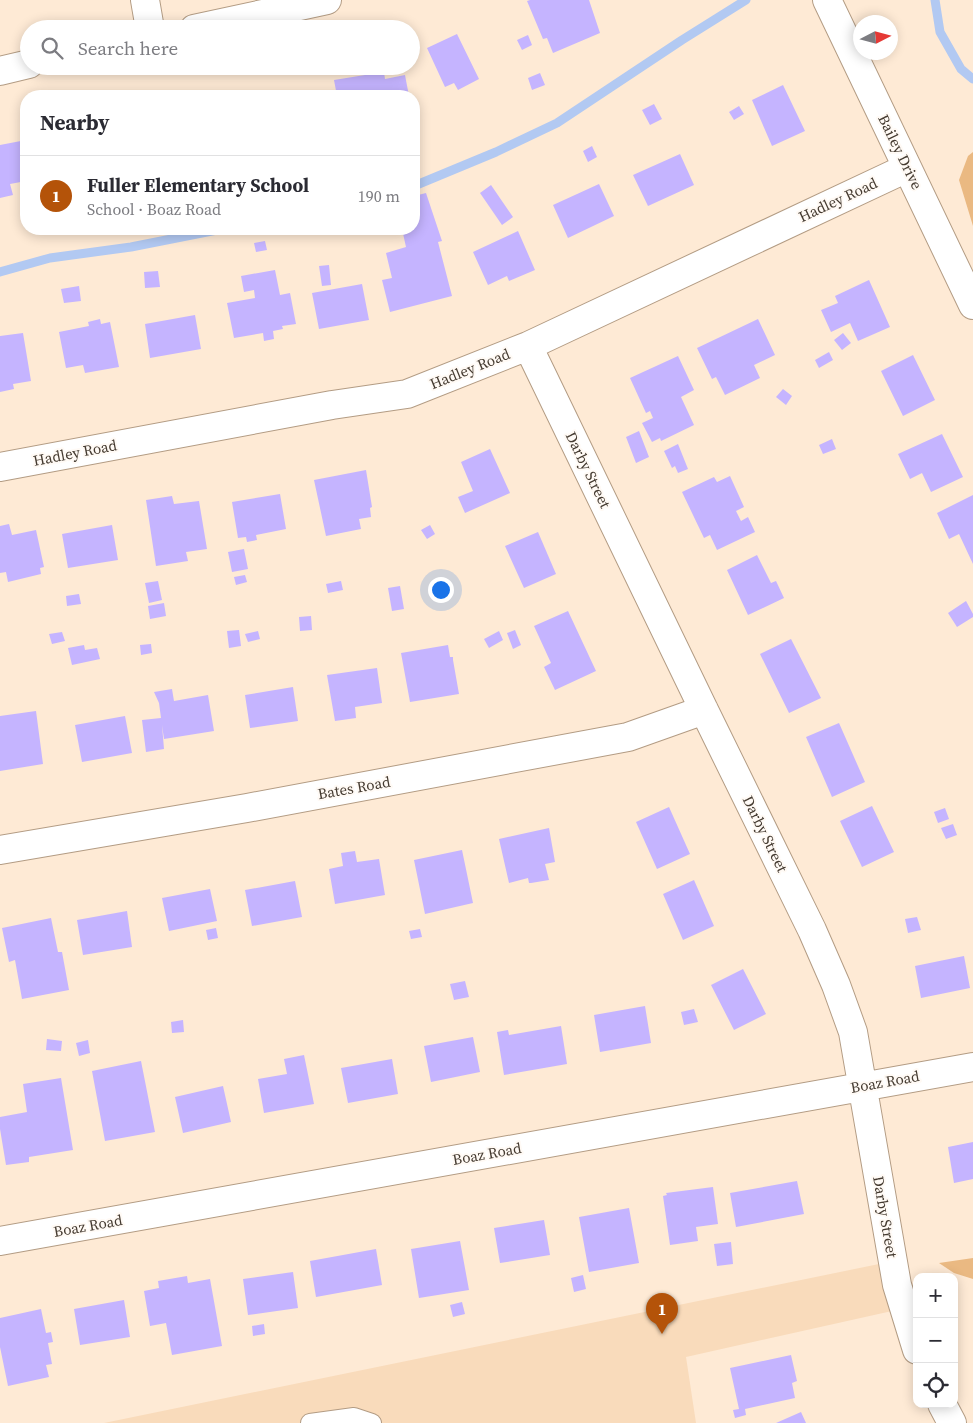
<!DOCTYPE html>
<meta charset="utf-8">
<style>
:root{--surface:#fff;--page:#f2f2f3;--text:#2b2b33;--muted:#7c7c81;--line:#e1e1e2;--accent:#b45309}
body{margin:0;font-family:"Source Serif 4",serif;background:var(--page);color:var(--text)}
.controls{position:absolute;right:15px;bottom:15px;display:grid;overflow:hidden;border-radius:10px;box-shadow:0 2px 12px #0003}
.controls button{width:45px;height:45px;display:grid;place-items:center;padding:0;border:0;border-bottom:1px solid var(--line);background:var(--surface);color:var(--text);font:25px sans-serif}
.compass{position:absolute;left:853px;top:15px;width:45px;height:45px;border-radius:50%;background:var(--surface);box-shadow:0 2px 12px #0003;rotate:84deg}
.you{position:absolute;left:440px;top:589px;width:18px;height:18px;margin:-12px;border:4px solid #fff;border-radius:50%;background:#1a73e8;box-shadow:0 0 0 8px #1a73e833}
.badge{display:grid;place-items:center;width:32px;height:32px;border-radius:50%;background:var(--accent);color:#fff;font-size:16px;font-weight:700}
.pin{position:absolute;translate:-50% -41px;filter:drop-shadow(0 1px 2px #0008)}
.pin::after{content:'';position:absolute;top:26px;width:18px;height:15px;background:inherit;clip-path:polygon(0 0,100% 0,50% 100%)}
.list{margin:0;padding:0;list-style:none}
h2{display:flex;justify-content:space-between;align-items:center;height:65px;margin:0;padding:0 20px;font-size:21px}
h2 small{font-size:16px;font-weight:400;color:var(--muted)}
.list li{display:grid;grid-template-columns:32px 1fr auto;gap:15px;align-items:center;box-sizing:border-box;height:80px;padding:0 20px;border-top:1px solid var(--line)}
.list b{display:block;font-size:19px;white-space:nowrap}
.list p{margin:0;font-size:16px;white-space:nowrap;color:var(--muted)}
.list em{font-size:16px;font-style:normal;color:var(--muted)}
.icon{flex:none;width:28px;height:28px;fill:none;stroke:currentColor;stroke-width:2;stroke-linecap:round;stroke-linejoin:round}
.map{position:relative;flex:none;width:973px;height:1423px;overflow:hidden}
.search{position:absolute;background:var(--surface);box-shadow:0 2px 12px #0003;left:20px;top:20px;width:400px;height:55px;display:flex;align-items:center;gap:12px;box-sizing:border-box;padding:0 18px;border-radius:28px;color:var(--muted);font-size:19px}
.panel{position:absolute;background:var(--surface);box-shadow:0 2px 12px #0003;left:20px;top:90px;width:400px;height:145px;border-radius:20px}
.map>svg:first-child{display:block}
.built{fill:#f9dbbb}
.green{fill:#eab982}
.lines{fill:none;stroke-linecap:round;stroke-linejoin:round}
.stream{stroke:#b2c9f2;stroke-width:9}
.building{fill:#c5b4ff}
.lane-casing{stroke:#b39c84;stroke-width:20}
.street-casing{stroke:#b39c84;stroke-width:30}
.lane{stroke:#fff;stroke-width:18}
.street{stroke:#fff;stroke-width:28}
.labels{text-anchor:middle;stroke-width:4;stroke-linejoin:round;paint-order:stroke}
.street-label{font-size:15px;fill:#453b31;stroke:#fffaf5}
</style>
<div class="map">
<svg width="973" height="1423" viewBox="0 0 973 1423">
<rect width="100%" height="100%" fill="#feead5"/>
<!-- built -->
<path class="built" d="M879 1264 892 1311 686 1357 696 1423H104Z"/>
<!-- green -->
<path class="green" d="M973 152V226L959 180 968 156Z
M973 1258V1279L954 1273 939 1263Z"/>
<g class="lines">
<!-- stream -->
<path class="stream" d="M935 0 940 32 961 69 973 79
M414 186 496 152 557 123 682 40 746 0
M0 272 50 258 131 247 222 229"/>
</g>
<!-- building -->
<path class="building" d="M530 0H589L600 33 553 53 547 38 543 39 527 1Z
M457 34 479 79 458 90 454 83 445 87 427 48Z
M528 35 532 45 522 50 517 40Z
M383 66 385 79 405 75 409 96H337L334 80 365 75 364 69Z
M540 73 545 85 532 90 528 78Z
M783 85 805 131 772 146 752 100Z
M654 104 662 119 650 125 642 110Z
M739 106 744 114 734 120 729 112Z
M26 140V181L10 184 13 195 0 198V145Z
M592 146 597 157 588 162 583 151Z
M680 154 694 185 648 206 633 175Z
M599 184 614 216 568 238 553 205Z
M491 185 513 217 502 225 480 193Z
M426 193 442 241 438 242 452 296 390 312 382 280 392 278 386 253 406 247 402 229H414V196Z
M518 231 535 270 509 281 507 276 488 285 473 252Z
M265 241 267 250 256 252 254 243Z
M329 265 331 285 322 286 319 266Z
M275 270 280 295 290 293 296 324 282 326 283 329 273 331 274 339 264 341 263 333 234 338 227 303 255 298 254 290 244 292 241 276Z
M158 271 160 287 145 288 144 272Z
M869 280 890 327 858 341 850 323 831 332 821 310 838 303 835 296Z
M362 284 369 320 319 329 312 293Z
M79 286 81 301 64 303 61 289Z
M195 315 201 349 150 358 145 324Z
M100 319 101 324 110 322 119 367 85 373 83 365 66 368 59 332 89 326 88 322Z
M758 319 775 355 754 365 760 378 725 395 716 377 712 379 697 348Z
M23 333 31 381 13 384 14 389 0 392V336Z
M843 333 851 343 842 350 834 340Z
M829 352 833 360 819 368 815 360Z
M913 355 935 400 903 416 881 371Z
M678 356 694 390 681 397 694 425 661 441 660 438 652 442 642 423 653 418 650 411 646 413 630 378Z
M783 389 792 396 786 405 776 397Z
M639 431 649 457 636 463 626 437Z
M942 434 963 477 931 492 922 473 910 479 898 454Z
M832 439 836 449 823 454 819 445Z
M678 444 688 469 678 473 675 466 672 468 664 451Z
M490 449 510 493 465 513 458 497 473 491 461 462Z
M366 470 372 507 370 508 371 517 359 519 361 529 326 536 314 480Z
M730 476 744 507 736 511 741 521 748 517 755 532 717 550 710 535 704 538 682 492 714 477 717 482Z
M280 494 286 529 256 535 257 540 247 542 246 537 238 538 232 502Z
M973 495V564L959 534 949 539 937 513Z
M172 496 174 504 199 501 207 549 186 552 188 561 156 566 146 500Z
M9 524 12 535 36 530 44 567 40 568 41 574 8 582 6 572 0 573V526Z
M112 525 118 560 68 568 62 534Z
M430 525 435 534 427 539 421 530Z
M538 532 556 574 524 588 505 546Z
M244 549 248 569 232 572 228 552Z
M757 555 771 583 776 581 784 598 748 615 727 570Z
M245 575 247 582 236 585 234 577Z
M158 581 162 600 149 603 145 583Z
M341 581 343 590 328 593 326 584Z
M400 586 404 609 392 611 388 588Z
M79 594 81 604 67 606 66 596Z
M966 601 973 614V617L957 627 948 613Z
M164 603 166 616 150 619 148 606Z
M568 611 596 671 555 690 544 667 551 663 534 626Z
M311 616 312 630 300 631 299 617Z
M239 630 241 646 229 648 227 631Z
M515 630 521 645 513 649 507 633Z
M258 631 260 639 248 642 245 634Z
M499 631 503 640 489 648 484 639Z
M62 632 65 641 52 644 49 634Z
M791 639 821 698 789 713 760 654Z
M151 644 152 653 141 655 140 645Z
M84 645 85 650 97 648 100 659 72 665 68 648Z
M448 645 450 657H453V660L459 694 410 702 401 653Z
M377 668 382 703 355 707 356 718 335 721 327 675Z
M293 687 298 721 250 728 245 695Z
M172 689 174 701 208 695 214 731 164 739 162 725 164 749 146 752 142 720 161 718 159 703 154 692Z
M36 711 43 764 0 771V716Z
M125 716 132 753 82 762 75 725Z
M839 723 865 782 832 797 806 737Z
M872 806 894 852 862 867 840 821Z
M669 807 690 854 657 869 636 822Z
M945 808 949 819 938 823 934 812Z
M953 824 957 835 946 839 941 828Z
M549 828 555 862 545 864 549 880 531 883H529L528 878 509 883 499 839Z
M462 850 473 903 425 914 414 860Z
M355 851 357 862 379 859 385 895 335 904 329 869 343 866 341 853Z
M694 880 714 926 683 940 663 894Z
M295 881 302 917 252 926 245 890Z
M210 889 217 921 169 931 162 898Z
M127 911 132 947 83 955 77 920Z
M917 917 921 930 908 933 905 919Z
M51 918 58 952H62L69 990 22 999 15 960 9 962 2 928Z
M216 928 218 938 208 940 206 930Z
M420 929 422 937 411 939 409 931Z
M964 956 970 988 921 998 915 966Z
M743 969 766 1014 734 1030 711 985Z
M465 981 469 997 454 1000 450 984Z
M645 1006 651 1043 600 1052 594 1015Z
M694 1009 698 1022 684 1025 681 1012Z
M183 1020 184 1032 172 1033 171 1022Z
M561 1026 567 1064 504 1075 497 1032 508 1030 509 1035Z
M473 1037 480 1072 431 1082 424 1046Z
M47 1039 62 1041 61 1051 46 1050Z
M88 1040 90 1053 79 1056 76 1043Z
M304 1055 314 1104 264 1113 258 1079 287 1074 284 1059Z
M392 1059 398 1094 348 1103 341 1068Z
M141 1061 155 1132 105 1141 92 1071Z
M61 1078 73 1150 29 1157V1162L6 1165 0 1129V1117L27 1112 23 1084Z
M223 1086 231 1122 183 1133 175 1097Z
M973 1142V1179L954 1183 948 1147Z
M797 1181 804 1214 736 1227 730 1193Z
M713 1187 718 1224 696 1227 698 1241 670 1245 663 1196 667 1195 666 1193Z
M629 1208 639 1263 589 1272 579 1217Z
M544 1220 550 1255 500 1263 494 1228Z
M460 1241 469 1290 419 1298 411 1249Z
M731 1242 733 1264 717 1266 714 1244Z
M376 1249 382 1285 316 1297 310 1261Z
M293 1272 298 1308 248 1315 243 1279Z
M583 1275 586 1289 574 1292 571 1278Z
M187 1276 188 1283 210 1279 222 1346 172 1355 166 1323 150 1326 144 1291 159 1288 158 1281Z
M124 1300 130 1337 80 1345 74 1309Z
M462 1302 465 1314 453 1317 450 1305Z
M41 1309 46 1333 51 1332 53 1342 48 1343 52 1364 46 1365 49 1377 8 1386 0 1347V1318Z
M264 1324 265 1334 253 1336 252 1326Z
M791 1355 797 1381 792 1383 795 1398 745 1409 746 1415 735 1418 733 1410 739 1409 730 1368Z
M801 1412 806 1423H776Z"/>
<g class="lines">
<!-- lane casing -->
<g class="lane-casing">
<path id="lane" d="M310 1423 354 1417 372 1423"/>
</g>
<!-- street casing -->
<g class="street-casing">
<path id="street" d="M145 0 150 29
M827 0 973 305
M194 29 327 0
M0 71 29 64
M528 346 704 710 812 930 836 985 853 1032 897 1285 917 1350
M0 467 332 405 407 394 528 346 907 168
M0 850 247 808 628 737 704 710
M0 1241 973 1067
M942 1404 952 1423"/>
</g>
<!-- lane -->
<use href="#lane" class="lane"/>
<!-- street -->
<use href="#street" class="street"/>
</g>
<g class="labels">
<!-- street labels -->
<g class="street-label">
<text transform="translate(900 152) rotate(64)" y="5">Bailey Drive</text>
<text transform="translate(838 200) rotate(-25)" y="5">Hadley Road</text>
<text transform="translate(470 369) rotate(-22)" y="5">Hadley Road</text>
<text transform="translate(75 453) rotate(-11)" y="5">Hadley Road</text>
<text transform="translate(588 470) rotate(64)" y="5">Darby Street</text>
<text transform="translate(354 788) rotate(-10)" y="5">Bates Road</text>
<text transform="translate(765 834) rotate(64)" y="5">Darby Street</text>
<text transform="translate(885 1082) rotate(-10)" y="5">Boaz Road</text>
<text transform="translate(487 1154) rotate(-10)" y="5">Boaz Road</text>
<text transform="translate(885 1217) rotate(80)" y="5">Darby Street</text>
<text transform="translate(88 1226) rotate(-10)" y="5">Boaz Road</text>
</g>
</g>
</svg>
<div class="controls">
<button>+</button>
<button>−</button>
<button><svg class="icon" aria-label="locate" viewBox="0 0 24 24"><circle cx="12" cy="12" r="6"/><path d="M12 2v4M12 18v4M2 12h4M18 12h4"/></svg></button>
</div>
<svg class="compass" viewBox="-18 -18 36 36"><path d="M0-13l5 13h-10z" fill="#e53935"/><path d="M0 13l5-13h-10z" fill="#7c7c81"/></svg>
<div class="you"></div>
<div class="pin badge" style="left:662px;top:1334px">1</div>
<div class="search"><svg class="icon" aria-label="search" viewBox="0 0 24 24"><circle cx="10" cy="10" r="6"/><path d="M15 15l6 6"/></svg>Search here</div>
<section class="panel">
<h2>Nearby<small></small></h2>
<ul class="list">
<li><span class="badge">1</span><div><b>Fuller Elementary School</b><p>School · Boaz Road</p></div><em>190 m</em></li>
</ul>
</section>
</div>
